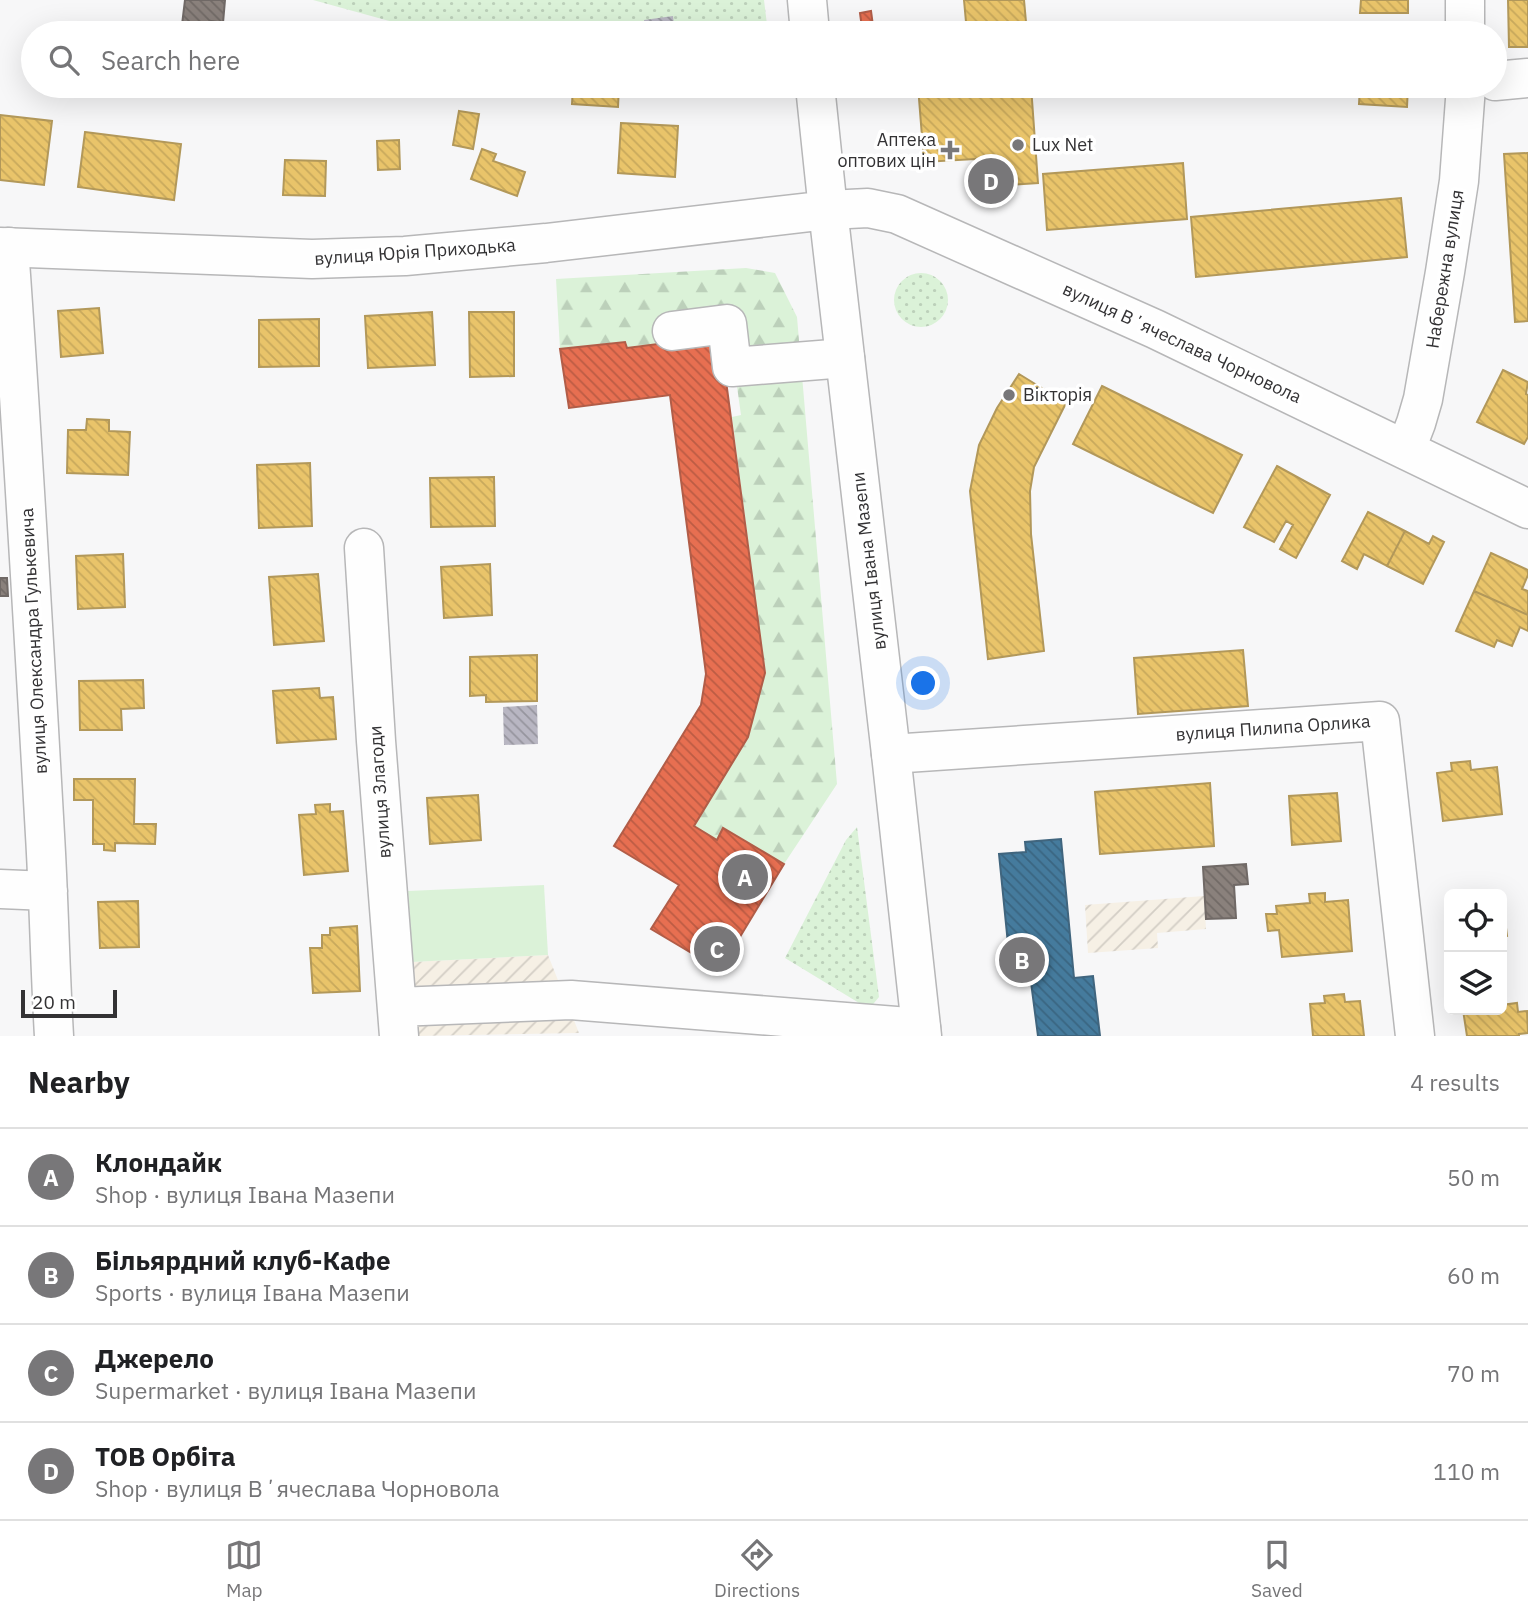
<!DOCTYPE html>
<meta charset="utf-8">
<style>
:root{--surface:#fff;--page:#f6f6f6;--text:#202124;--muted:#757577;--line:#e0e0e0;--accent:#787779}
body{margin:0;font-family:"IBM Plex Sans",sans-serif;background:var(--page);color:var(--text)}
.controls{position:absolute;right:21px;bottom:21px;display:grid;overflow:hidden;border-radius:10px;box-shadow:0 7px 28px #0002}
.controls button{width:63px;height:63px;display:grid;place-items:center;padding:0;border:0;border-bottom:2px solid var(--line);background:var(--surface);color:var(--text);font:35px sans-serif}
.scale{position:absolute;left:21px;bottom:18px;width:96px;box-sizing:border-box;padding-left:7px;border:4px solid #333234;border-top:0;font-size:19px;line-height:24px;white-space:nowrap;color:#333234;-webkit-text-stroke:5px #fff;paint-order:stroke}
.you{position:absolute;left:924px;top:684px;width:24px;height:24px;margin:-18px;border:5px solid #fff;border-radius:50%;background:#1a73e8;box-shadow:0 0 0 10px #1a73e833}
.badge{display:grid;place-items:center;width:46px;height:46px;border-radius:50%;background:var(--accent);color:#fff;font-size:23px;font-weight:700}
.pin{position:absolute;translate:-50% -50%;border:4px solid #fff;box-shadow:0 2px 7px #0006}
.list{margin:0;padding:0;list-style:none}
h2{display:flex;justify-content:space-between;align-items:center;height:91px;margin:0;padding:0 28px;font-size:30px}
h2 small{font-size:23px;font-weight:400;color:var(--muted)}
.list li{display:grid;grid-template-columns:46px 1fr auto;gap:21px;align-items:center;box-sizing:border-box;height:98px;padding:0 28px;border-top:2px solid var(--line)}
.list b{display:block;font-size:26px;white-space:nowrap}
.list p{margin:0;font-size:23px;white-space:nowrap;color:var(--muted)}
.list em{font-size:23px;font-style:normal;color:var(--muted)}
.icon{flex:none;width:38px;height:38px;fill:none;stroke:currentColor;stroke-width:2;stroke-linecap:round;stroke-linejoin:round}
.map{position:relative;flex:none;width:1528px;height:1036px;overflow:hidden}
.search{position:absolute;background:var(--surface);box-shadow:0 7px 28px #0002;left:21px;right:21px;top:21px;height:77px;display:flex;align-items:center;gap:18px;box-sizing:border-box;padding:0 24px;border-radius:38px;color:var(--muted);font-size:26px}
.sheet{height:483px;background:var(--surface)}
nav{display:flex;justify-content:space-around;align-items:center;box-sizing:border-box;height:98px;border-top:2px solid var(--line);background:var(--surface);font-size:19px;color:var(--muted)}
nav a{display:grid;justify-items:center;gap:4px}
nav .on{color:var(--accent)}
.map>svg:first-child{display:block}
.industrial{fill:url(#industrial-furrows)}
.grass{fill:url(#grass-dots)}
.forest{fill:url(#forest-firs)}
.garden{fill:#dbf2d8}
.homes{fill:url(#homes-back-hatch);stroke:#b2985a;stroke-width:2}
.shops{fill:url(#shops-back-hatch);stroke:#b15d48;stroke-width:2}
.public{fill:url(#public-back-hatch);stroke:#40657e;stroke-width:2}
.industry{fill:url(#industry-back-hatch);stroke:#706966;stroke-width:2}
.building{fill:url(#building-back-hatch)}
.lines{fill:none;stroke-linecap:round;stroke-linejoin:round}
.street-casing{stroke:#b7b7b8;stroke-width:41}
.secondary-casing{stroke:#b7b7b8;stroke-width:41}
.street{stroke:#fefefe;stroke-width:38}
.secondary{stroke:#fefefe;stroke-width:38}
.poi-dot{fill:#787779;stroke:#fff;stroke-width:2.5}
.labels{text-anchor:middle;stroke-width:7;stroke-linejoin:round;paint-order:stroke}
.poi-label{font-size:18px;fill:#333234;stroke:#fff;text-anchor:start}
.street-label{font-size:18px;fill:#333234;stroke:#fff}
</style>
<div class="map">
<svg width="1528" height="1036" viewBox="0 0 1528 1036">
<defs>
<pattern id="industrial-furrows" width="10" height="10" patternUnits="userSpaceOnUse" patternTransform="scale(1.75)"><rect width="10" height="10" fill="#f6f0e5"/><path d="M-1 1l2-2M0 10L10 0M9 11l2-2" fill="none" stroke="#d3cec5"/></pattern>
<pattern id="grass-dots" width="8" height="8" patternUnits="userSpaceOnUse" patternTransform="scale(1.75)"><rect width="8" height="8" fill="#dbf2d8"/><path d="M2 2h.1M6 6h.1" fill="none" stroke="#bcd0ba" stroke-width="1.8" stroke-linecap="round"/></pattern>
<pattern id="forest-firs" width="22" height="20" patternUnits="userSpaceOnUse" patternTransform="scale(1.75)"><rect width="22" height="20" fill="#dbf2d8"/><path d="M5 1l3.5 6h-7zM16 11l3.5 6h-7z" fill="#bcd0ba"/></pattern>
<pattern id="homes-back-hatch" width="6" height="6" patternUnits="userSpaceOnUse" patternTransform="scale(1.75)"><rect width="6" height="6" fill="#e9c46a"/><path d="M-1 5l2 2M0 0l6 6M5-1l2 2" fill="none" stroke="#c8a95c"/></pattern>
<pattern id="shops-back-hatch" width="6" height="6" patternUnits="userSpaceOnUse" patternTransform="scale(1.75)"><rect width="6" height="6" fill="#e76f51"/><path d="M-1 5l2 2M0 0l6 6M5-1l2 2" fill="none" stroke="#bc5c44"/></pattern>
<pattern id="public-back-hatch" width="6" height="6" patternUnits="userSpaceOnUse" patternTransform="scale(1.75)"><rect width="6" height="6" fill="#457b9d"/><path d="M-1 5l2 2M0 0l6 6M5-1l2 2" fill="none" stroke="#3a6581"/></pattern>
<pattern id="industry-back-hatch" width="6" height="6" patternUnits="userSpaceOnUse" patternTransform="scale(1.75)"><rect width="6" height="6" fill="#8a817c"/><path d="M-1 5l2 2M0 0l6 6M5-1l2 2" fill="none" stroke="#716a66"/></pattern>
<pattern id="building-back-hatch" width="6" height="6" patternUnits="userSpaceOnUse" patternTransform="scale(1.75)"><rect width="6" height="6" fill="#b8b6c2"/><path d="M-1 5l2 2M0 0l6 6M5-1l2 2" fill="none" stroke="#96959e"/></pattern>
</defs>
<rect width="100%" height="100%" fill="#f7f7f8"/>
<!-- industrial -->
<path class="industrial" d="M1204 896 1206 929 1157 933 1158 948 1088 953 1085 905Z
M548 955 579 1033 415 1036 412 962Z"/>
<!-- grass -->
<path class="grass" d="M313 0H764L768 33H447L393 22Z
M894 300a27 27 0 1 1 54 0a27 27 0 1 1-54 0Z
M857 827 879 997 869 1009 785 958 846 840Z"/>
<!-- forest -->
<path class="forest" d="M746 268 775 273 797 317 837 784 784 864 724 828 717 840 694 826 748 737 765 673 732 417 741 415 727 315 720 336 627 348 625 342 560 349 556 279Z"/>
<!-- garden -->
<path class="garden" d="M544 885 548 955 412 962 408 891Z"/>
<!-- homes -->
<path class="homes" d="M964 0H1024L1027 33H967Z
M1361 0H1408V13H1360Z
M1508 0H1528V47H1509Z
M573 86H619L618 107 572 104Z
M918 86H1031L1038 183 977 187 975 159 924 162Z
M1360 86H1408L1407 107 1359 104Z
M459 111 479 114 473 149 453 145Z
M0 115 52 121 44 185 0 180Z
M621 123 678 126 675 177 618 173Z
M85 132 181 144 174 200 78 187Z
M399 140 400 169 378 170 377 141Z
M482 149 496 154 493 161 525 172 517 196 471 179Z
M1528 153V321L1515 322 1504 154Z
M285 160 326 161 325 196 283 195Z
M1183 163 1187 219 1047 230 1043 174Z
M1401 198 1407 257 1196 277 1191 217Z
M99 308 103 353 61 357 58 311Z
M432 312 435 365 368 368 365 316Z
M469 312H514V376L470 377Z
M319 319V366L259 367V320Z
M1503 370 1528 382 1526 394 1528 395V437L1524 444 1477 422Z
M1019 374 1066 403 1034 467 1030 491 1031 534 1044 651 988 659 970 491 979 445 997 408Z
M1102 386 1242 455 1213 513 1073 444Z
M87 419 109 420V431L130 432 128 475 67 473 68 430H86Z
M310 463 312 526 259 528 257 465Z
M1277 466 1330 495 1296 558 1280 549 1293 525 1286 521 1274 542 1244 527Z
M494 477 495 526 431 527 430 478Z
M1368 512 1405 531 1387 566 1364 554 1357 569 1342 561Z
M1405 531 1429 544 1433 536 1444 542 1423 584 1387 566Z
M1491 553 1528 570V575L1522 589 1528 591V615L1474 591Z
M123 554 125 607 78 609 76 556Z
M490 564 492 615 444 618 441 567Z
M318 574 324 641 274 645 269 577Z
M1474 591 1528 615V631L1520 627 1512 646 1497 640 1494 647 1456 631Z
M1243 650 1248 706 1138 714 1134 658Z
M537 655V701L486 702V695L470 696V657Z
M143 680 144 708 121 709 122 730H80L79 681Z
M319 688 320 698 333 697 336 739 277 743 273 691Z
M1470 761 1471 770 1497 767 1502 814 1443 821 1437 773 1452 771 1451 763Z
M74 779H135L134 824H156L155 844 115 843V851L104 850V844H93V800H74Z
M1210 783 1214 846 1100 854 1095 792Z
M1337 793 1341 841 1292 845 1289 796Z
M478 795 481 840 430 844 427 798Z
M330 804V812L343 811 348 871 304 875 299 815 316 814 315 805Z
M1325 893V902L1348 900 1352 951 1282 957 1279 930 1268 931 1266 914H1277L1276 906 1310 903 1309 894Z
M1502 895 1507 936 1502 937Z
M138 901 139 947 100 948 98 902Z
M357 926 360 991 313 993 310 948H322V935H330V928Z
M1344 994 1345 1002 1360 1001 1364 1036H1313L1310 1004 1325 1003 1324 996Z
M1517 1003 1518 1012 1527 1011 1528 1033 1519 1034V1036H1467L1463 1010H1502V1005Z"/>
<!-- shops -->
<path class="shops" d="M871 11 873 26 862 28 860 13Z
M720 336 765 673 748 737 694 826 717 840 723 828 784 864 720 970 651 929 679 885 614 846 701 705 706 674 670 395 569 408 560 349 625 342 627 348Z"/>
<!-- public -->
<path class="public" d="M1061 839 1074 978 1093 976 1100 1036H1038L1031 982 1023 983 1022 973 1011 974 999 854 1026 852 1025 842Z"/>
<!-- industry -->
<path class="industry" d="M185 0H225L223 23 211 21 209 33H181Z
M0 578H7L8 596H0Z
M1246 864 1248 884 1234 885 1236 918 1206 919 1203 867Z"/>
<!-- building -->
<path class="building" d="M673 16 675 33H645L644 20Z
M537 705 538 744 504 745 503 707Z"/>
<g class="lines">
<!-- street casing -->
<g class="street-casing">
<path id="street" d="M1465 0V33
M1495 81 1528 78
M828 210 868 208 897 214 1155 329 1528 509
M9 247C23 443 34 639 45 835 49 902 50 969 54 1036
M672 331 727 324 732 367 845 358
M1406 449 1416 423 1423 399 1445 272 1459 181 1466 86
M364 548 376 741 399 1036
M891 754 1380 721 1415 1036
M0 889 48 891
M397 1007 571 1000 921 1028"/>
</g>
<!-- secondary casing -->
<g class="secondary-casing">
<path id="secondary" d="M807 0 810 33
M815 86 828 210 891 754 922 1036
M0 247 312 259 405 256 546 243 828 210"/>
</g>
<!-- street -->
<use href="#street" class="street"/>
<!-- secondary -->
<use href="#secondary" class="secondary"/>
</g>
<!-- markers -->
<g class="poi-dot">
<circle cx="1018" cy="145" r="7"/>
<path d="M946.5 139.5h7v7h7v7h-7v7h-7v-7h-7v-7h7z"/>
<circle cx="1009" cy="395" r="7"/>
</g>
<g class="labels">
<!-- poi labels -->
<g class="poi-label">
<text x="936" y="146" text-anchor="end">Аптека<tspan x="936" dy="21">оптових цін</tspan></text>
<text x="1032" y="151">Lux Net</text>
<text x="1023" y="401">Вікторія</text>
</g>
<!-- street labels -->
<g class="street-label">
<text transform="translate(415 252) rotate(-4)" y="6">вулиця Юрія Приходька</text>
<text transform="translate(1445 269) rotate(-81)" y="6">Набережна вулиця</text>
<text transform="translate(1182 343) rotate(25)" y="6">вулиця Вʼячеслава Чорновола</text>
<text transform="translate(869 561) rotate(-97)" y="6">вулиця Івана Мазепи</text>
<text transform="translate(34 641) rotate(-93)" y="6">вулиця Олександра Гулькевича</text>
<text transform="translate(1273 728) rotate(-4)" y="6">вулиця Пилипа Орлика</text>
<text transform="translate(380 792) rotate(-94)" y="6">вулиця Злагоди</text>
</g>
</g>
</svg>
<div class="controls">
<button><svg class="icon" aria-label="locate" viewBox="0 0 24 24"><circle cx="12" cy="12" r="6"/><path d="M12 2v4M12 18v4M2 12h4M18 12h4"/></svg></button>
<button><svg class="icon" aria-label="layers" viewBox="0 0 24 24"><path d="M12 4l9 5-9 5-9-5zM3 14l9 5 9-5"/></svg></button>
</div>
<div class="scale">20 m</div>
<div class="you"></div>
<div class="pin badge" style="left:745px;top:877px">A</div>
<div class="pin badge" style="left:1022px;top:960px">B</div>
<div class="pin badge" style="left:717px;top:949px">C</div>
<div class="pin badge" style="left:991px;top:181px">D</div>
<div class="search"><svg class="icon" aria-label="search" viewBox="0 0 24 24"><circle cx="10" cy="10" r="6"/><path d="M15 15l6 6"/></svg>Search here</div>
</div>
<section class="sheet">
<h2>Nearby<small>4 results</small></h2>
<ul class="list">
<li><span class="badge">A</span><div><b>Клондайк</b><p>Shop · вулиця Івана Мазепи</p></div><em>50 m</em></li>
<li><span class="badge">B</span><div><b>Більярдний клуб-Кафе</b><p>Sports · вулиця Івана Мазепи</p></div><em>60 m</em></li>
<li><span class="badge">C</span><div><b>Джерело</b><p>Supermarket · вулиця Івана Мазепи</p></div><em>70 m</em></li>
<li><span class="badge">D</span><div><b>ТОВ Орбіта</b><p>Shop · вулиця Вʼячеслава Чорновола</p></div><em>110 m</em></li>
</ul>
</section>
<nav>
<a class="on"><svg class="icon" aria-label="map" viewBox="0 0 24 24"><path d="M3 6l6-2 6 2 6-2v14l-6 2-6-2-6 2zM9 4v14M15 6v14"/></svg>Map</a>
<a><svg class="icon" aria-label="directions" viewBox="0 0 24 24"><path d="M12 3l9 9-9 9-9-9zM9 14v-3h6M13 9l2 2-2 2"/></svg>Directions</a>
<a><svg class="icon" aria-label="saved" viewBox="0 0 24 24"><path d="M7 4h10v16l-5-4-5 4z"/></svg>Saved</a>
</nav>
